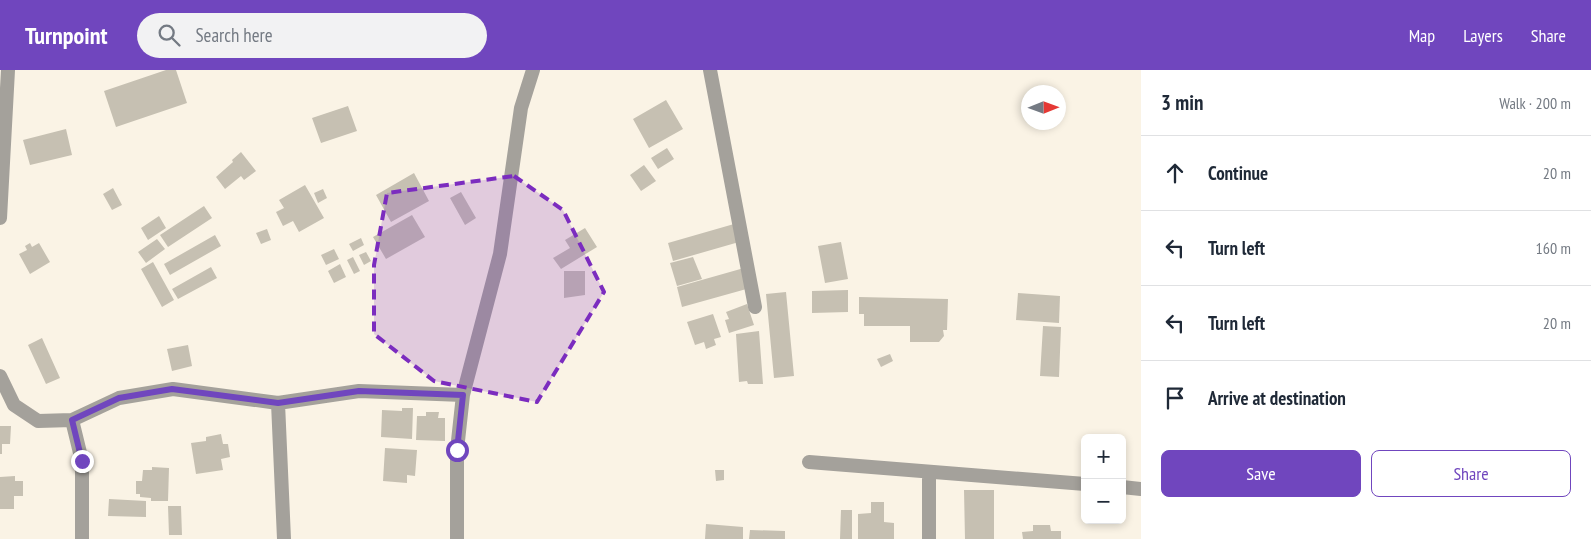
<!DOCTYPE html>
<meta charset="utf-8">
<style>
:root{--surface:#fff;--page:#f2f2f3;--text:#1f2937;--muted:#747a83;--line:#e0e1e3;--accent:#7046be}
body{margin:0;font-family:"PT Sans Narrow",sans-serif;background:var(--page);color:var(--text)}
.controls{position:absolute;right:15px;bottom:15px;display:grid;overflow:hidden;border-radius:8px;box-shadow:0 2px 8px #0003}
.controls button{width:45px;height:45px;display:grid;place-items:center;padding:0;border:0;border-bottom:1px solid var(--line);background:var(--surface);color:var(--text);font:25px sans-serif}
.compass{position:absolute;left:1021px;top:15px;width:45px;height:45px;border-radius:50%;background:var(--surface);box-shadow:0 2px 8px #0003;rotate:89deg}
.stop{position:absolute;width:15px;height:15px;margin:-11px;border:4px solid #7046be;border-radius:50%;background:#fff}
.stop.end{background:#7046be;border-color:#fff;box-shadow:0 1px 5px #0008}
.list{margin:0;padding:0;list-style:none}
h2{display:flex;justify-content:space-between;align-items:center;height:65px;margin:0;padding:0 20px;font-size:21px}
h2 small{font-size:16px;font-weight:400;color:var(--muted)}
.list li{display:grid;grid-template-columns:32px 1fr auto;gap:15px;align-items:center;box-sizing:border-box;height:75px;padding:0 20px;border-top:1px solid var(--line)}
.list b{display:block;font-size:19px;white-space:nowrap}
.list em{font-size:16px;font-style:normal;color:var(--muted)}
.actions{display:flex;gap:10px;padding:15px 20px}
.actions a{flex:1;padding:11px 0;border:1px solid var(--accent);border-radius:8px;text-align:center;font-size:18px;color:var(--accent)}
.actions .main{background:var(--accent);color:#fff}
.icon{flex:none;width:28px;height:28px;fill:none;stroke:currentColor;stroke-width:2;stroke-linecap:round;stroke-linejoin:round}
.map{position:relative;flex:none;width:1141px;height:469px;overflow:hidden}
header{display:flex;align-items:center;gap:30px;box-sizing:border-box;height:70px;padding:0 25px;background:var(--accent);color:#fff}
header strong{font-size:24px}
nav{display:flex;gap:28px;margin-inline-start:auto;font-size:18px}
.search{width:350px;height:45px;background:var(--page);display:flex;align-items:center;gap:12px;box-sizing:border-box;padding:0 18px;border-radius:28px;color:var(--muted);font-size:19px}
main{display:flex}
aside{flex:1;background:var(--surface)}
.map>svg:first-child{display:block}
.building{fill:#c6c0b2}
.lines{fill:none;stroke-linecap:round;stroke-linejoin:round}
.minor{stroke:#a4a19b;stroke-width:14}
.route{stroke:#7046be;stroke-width:6}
.marked{fill:#7b2cbf;fill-opacity:0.2;stroke:#7b2cbf;stroke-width:4;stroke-dasharray:10 6;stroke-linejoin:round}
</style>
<header>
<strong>Turnpoint</strong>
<div class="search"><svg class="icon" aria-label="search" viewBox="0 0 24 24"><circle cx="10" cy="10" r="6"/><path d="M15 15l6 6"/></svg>Search here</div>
<nav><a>Map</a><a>Layers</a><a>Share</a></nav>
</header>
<main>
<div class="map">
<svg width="1141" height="469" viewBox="0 0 1141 469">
<rect width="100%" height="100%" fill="#faf3e5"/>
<!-- building -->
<path class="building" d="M166 0H176L187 33 116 57 104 21Z
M666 30 683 59 649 78 633 49Z
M348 36 357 61 321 73 312 48Z
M66 59 72 85 30 95 23 70Z
M667 78 674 89 658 99 651 88Z
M241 82 256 101 244 110 241 106 225 119 216 107 233 92 232 90Z
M644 95 656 111 641 121 630 105Z
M414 103 429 131 391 152 376 125Z
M305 115 324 148 299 162 293 151 283 156 276 142 284 138 279 130Z
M113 118 122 135 112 140 103 124Z
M323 119 327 128 318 133 314 123Z
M461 122 476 148 465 155 450 128Z
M204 136 212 148 168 177 160 165Z
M412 145 425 167 386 189 373 167Z
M159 146 166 158 148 170 141 158Z
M734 154 739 172 673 191 668 173Z
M585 158 597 177 561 199 553 188 570 178 565 170Z
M267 159 271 170 261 174 256 163Z
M215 165 221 176 170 205 164 194Z
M361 168 364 175 353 181 349 174Z
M157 169 165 179 146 193 138 182Z
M841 172 848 209 825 213 818 176Z
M30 173 32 177 39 173 50 192 30 204 19 184 27 180 25 176Z
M334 179 339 189 326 195 321 185Z
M366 182 371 191 364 195 359 185Z
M353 187 360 201 354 204 347 190Z
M693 187 702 209 677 216 670 193Z
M153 192 174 230 162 237 141 199Z
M340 194 346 207 334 213 328 201Z
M211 197 217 208 178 229 172 219Z
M744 198 750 218 682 237 677 217Z
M564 201H585V225L564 228Z
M848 220V242L812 243V221Z
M786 222 794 306 774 308 766 224Z
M1018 223 1060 226 1059 253 1016 250Z
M859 227 948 229 947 260H943L944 266 939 272H910V256H864V244H859Z
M747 234 754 255 729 263 725 250 729 249 726 242Z
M713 244 721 267 714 269 716 275 706 279 704 272 695 275 687 252Z
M1043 256 1061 257 1059 307 1040 306Z
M759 261 763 314H748L747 311 739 312 736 264Z
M42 268 60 308 46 314 28 275Z
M188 275 192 296 172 301 167 279Z
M890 284 893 291 881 297 877 289Z
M402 338H413L412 369 381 367 382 340 402 341Z
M426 342H439L438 348H445V371L416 370 417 346H426Z
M0 356H11L10 374H2V384H0Z
M221 364 223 374H228L230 387 221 389 223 400 196 404 191 373 206 371V367Z
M385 378 417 380 415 406 407 405V413L383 411Z
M152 397 169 398 168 431H151V428L140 427V424H136V411H142L143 400H152Z
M715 400H724V410L716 411Z
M15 406V411H23V426H14V439H0V407Z
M964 420H994V469H965Z
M109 429 146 431V447L108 446Z
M871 432H884V452L894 453V469H858V444L871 443Z
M168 436H181L182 465H169Z
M841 440H852V469H840Z
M706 454 743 457V469H705Z
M1033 455H1050L1051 461H1061V469H1023L1022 462 1033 461Z
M750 460 785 461V469H749Z"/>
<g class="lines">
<!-- minor -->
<path class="minor" d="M710 0 755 237
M0 148 8 0
M0 306 14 335 38 351 72 350 119 328 173 319 278 333 359 321 463 325
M278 333 284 469
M72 350 82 391V469
M809 392 1085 414
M929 402V469
M1122 417 1141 419
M457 469V380L463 325 500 184 521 38 533 0"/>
</g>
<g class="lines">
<!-- route -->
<path class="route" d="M82 391 72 350 119 328 172 319 278 333 359 321 463 325 457 380"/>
</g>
<!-- marked area -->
<path class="marked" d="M514 106 563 140 604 222 537 332 434 311 374 264V195L387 123Z"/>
</svg>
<div class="controls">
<button>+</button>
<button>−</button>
</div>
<svg class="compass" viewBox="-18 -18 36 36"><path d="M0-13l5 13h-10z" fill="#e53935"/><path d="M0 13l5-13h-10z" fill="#747a83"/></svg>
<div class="stop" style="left:457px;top:380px"></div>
<div class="stop end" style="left:82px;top:391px"></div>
</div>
<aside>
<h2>3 min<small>Walk · 200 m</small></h2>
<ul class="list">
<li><svg class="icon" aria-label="ahead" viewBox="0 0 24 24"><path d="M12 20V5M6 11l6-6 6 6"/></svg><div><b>Continue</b></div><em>20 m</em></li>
<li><svg class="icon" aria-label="left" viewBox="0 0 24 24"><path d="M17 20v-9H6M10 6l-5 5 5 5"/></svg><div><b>Turn left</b></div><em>160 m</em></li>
<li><svg class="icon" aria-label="left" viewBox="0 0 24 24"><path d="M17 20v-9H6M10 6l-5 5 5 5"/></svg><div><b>Turn left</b></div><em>20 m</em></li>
<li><svg class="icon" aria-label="arrive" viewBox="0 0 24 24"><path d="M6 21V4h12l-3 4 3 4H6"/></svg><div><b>Arrive at destination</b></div></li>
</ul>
<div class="actions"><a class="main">Save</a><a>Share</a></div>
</aside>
</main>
